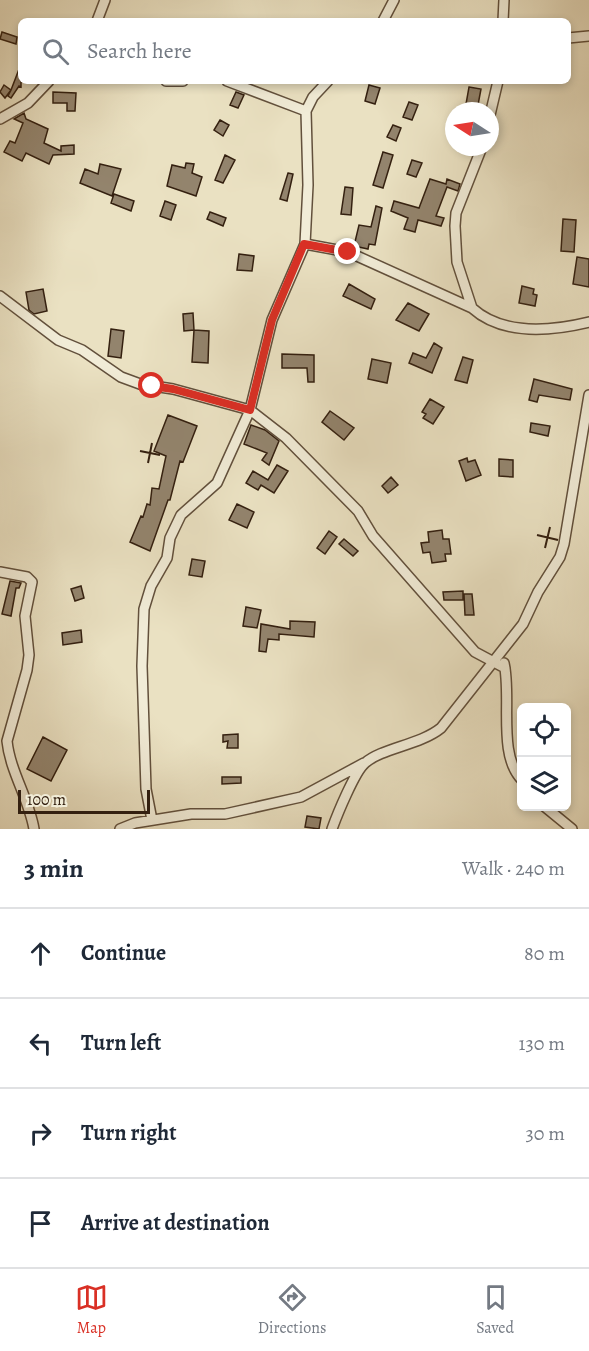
<!DOCTYPE html>
<meta charset="utf-8">
<style>
:root{--surface:#fff;--page:#f6f6f7;--text:#1f2937;--muted:#747a83;--line:#e0e1e3;--accent:#d93025}
body{margin:0;font-family:Alegreya,serif;background:var(--page);color:var(--text)}
.controls{position:absolute;right:18px;bottom:18px;display:grid;overflow:hidden;border-radius:9px;box-shadow:0 3px 9px #0003}
.controls button{width:54px;height:54px;display:grid;place-items:center;padding:0;border:0;border-bottom:2px solid var(--line);background:var(--surface);color:var(--text);font:30px sans-serif}
.compass{position:absolute;left:445px;top:102px;width:54px;height:54px;border-radius:50%;background:var(--surface);box-shadow:0 3px 9px #0003;rotate:282deg}
.scale{position:absolute;left:18px;bottom:15px;width:132px;box-sizing:border-box;padding-left:6px;border:3px solid #342010;border-top:0;font-size:16px;line-height:21px;white-space:nowrap;color:#342010;-webkit-text-stroke:4px #f1ecd7;paint-order:stroke}
.stop{position:absolute;width:18px;height:18px;margin:-14px;border:4px solid #d93025;border-radius:50%;background:#fff}
.stop.end{background:#d93025;border-color:#fff;box-shadow:0 2px 6px #0008}
.list{margin:0;padding:0;list-style:none}
h2{display:flex;justify-content:space-between;align-items:center;height:78px;margin:0;padding:0 24px;font-size:26px}
h2 small{font-size:20px;font-weight:400;color:var(--muted)}
.list li{display:grid;grid-template-columns:39px 1fr auto;gap:18px;align-items:center;box-sizing:border-box;height:90px;padding:0 24px;border-top:2px solid var(--line)}
.list b{display:block;font-size:22px;white-space:nowrap}
.list em{font-size:20px;font-style:normal;color:var(--muted)}
.icon{flex:none;width:33px;height:33px;fill:none;stroke:currentColor;stroke-width:2;stroke-linecap:round;stroke-linejoin:round}
.map{position:relative;flex:none;width:589px;height:829px;overflow:hidden}
.search{position:absolute;background:var(--surface);box-shadow:0 3px 9px #0003;left:18px;right:18px;top:18px;height:66px;display:flex;align-items:center;gap:15px;box-sizing:border-box;padding:0 21px;border-radius:9px;color:var(--muted);font-size:22px}
.sheet{height:438px;background:var(--surface)}
nav{display:flex;justify-content:space-around;align-items:center;box-sizing:border-box;height:84px;border-top:2px solid var(--line);background:var(--surface);font-size:16px;color:var(--muted)}
nav a{display:grid;justify-items:center;gap:3px}
nav .on{color:var(--accent)}
.map>svg:first-child{display:block}
.building{fill:#93846d;stroke:#342010;stroke-width:1.5}
.lines{fill:none;stroke-linecap:round;stroke-linejoin:round}
.minor-casing{stroke:#62503c;stroke-width:12}
.minor{stroke:#f1ecd7;stroke-width:9}
.route{stroke:#d93025;stroke-width:8}
.ticks{fill:none;stroke:#342010;stroke-width:2}
</style>
<div class="map">
<svg width="589" height="829" viewBox="0 0 589 829">
<rect width="100%" height="100%" fill="#eae1c2"/>
<filter id="stains"><feTurbulence type="fractalNoise" baseFrequency=".00333" numOctaves="4"/><feColorMatrix values="0 0 0 0 .2 0 0 0 0 .09 0 0 0 0 .02 0 0 0 .5 -.17"/></filter>
<radialGradient id="worn" r=".72"><stop offset=".6" stop-color="#630" stop-opacity="0"/><stop offset="1" stop-color="#630" stop-opacity=".3"/></radialGradient>
<!-- building -->
<path class="building" d="M2 32 17 37 16 44 0 39Z
M21 64V87L19 86 11 98 8 96 11 90 5 98 0 92 4 85 11 90Z
M369 85 380 88 375 104 365 101Z
M469 87 481 89 478 105 466 104Z
M53 92 76 93 75 111H67V103H53Z
M236 92 244 95 238 108 230 105Z
M409 102 418 105 412 120 403 117Z
M24 113 26 119 48 129 44 143 61 151V146L74 145V154L53 155 49 164 26 153 22 161 4 152 10 141 15 143 23 123 14 119Z
M220 120 229 125 223 136 214 130Z
M393 125 401 128 396 141 387 137Z
M383 152 393 155 383 188 373 185Z
M225 155 235 160 223 183 215 180Z
M412 160 422 163 416 177 407 174Z
M186 163 194 164 192 173 202 177 196 196 167 186 172 165 185 168Z
M100 164 121 169 112 196 80 183 85 169 98 174Z
M288 173 293 174 287 201 280 199Z
M430 179 446 184 447 179 460 184 458 191 447 187 436 216 444 218 441 226 418 220 415 232 404 229 408 218 391 211 394 201 419 208Z
M345 187 353 188 351 215 341 214Z
M114 194 134 201 131 211 111 203Z
M165 201 176 205 171 220 160 216Z
M376 206 382 208 375 245 369 244 368 249 354 246 359 225 371 227Z
M210 212 226 218 223 226 207 219Z
M563 219 576 220 574 252 561 251Z
M239 254 254 256 252 271 237 270Z
M577 257 589 259V287L573 284Z
M349 284 375 299 371 309 343 296Z
M522 286 534 289 533 294 537 295 535 306 519 303Z
M43 289 47 311 34 314 29 310 26 292Z
M408 303 429 314 419 331 396 320Z
M193 313 194 330 184 331 183 314Z
M111 329 124 331 121 358 108 356Z
M194 330 209 331 208 363 192 362Z
M434 343 442 348 432 373 409 363 413 353 426 358Z
M282 354 314 355V382H308L307 368H282Z
M463 357 473 360 467 383 455 380Z
M372 359 391 363 387 383 368 379Z
M534 379 572 389 570 400 539 395 537 402 529 400Z
M430 399 444 407 433 424 423 418 426 414 422 412Z
M330 411 354 428 344 440 322 422Z
M168 415 197 426 183 462 180 461 170 500H168L150 551 130 542 141 516 143 517 147 504 150 505 152 488 159 489 166 456 154 451Z
M531 423 550 426 548 436 530 432Z
M251 425 265 430 279 441 269 465 262 460 267 453 244 444Z
M467 458 468 462 475 460 481 475 466 481 459 461Z
M499 459 513 460V477L499 476Z
M277 465 288 471 274 493 261 485 258 490 246 483 253 471 268 480Z
M391 477 398 485 388 493 382 486Z
M237 504 254 512 247 528 229 520Z
M442 530 443 539H449L451 554H445L446 561 432 563 430 552 423 553 421 543 429 542 428 532Z
M329 531 337 537 325 554 317 548Z
M344 539 358 551 353 556 339 544Z
M192 559 205 561 202 577 189 575Z
M10 581 21 583 19 588H16L11 616 2 614Z
M81 586 84 598 75 601 71 589Z
M463 591V600H444L443 592Z
M464 594H472L474 615H465Z
M246 607 261 610 257 628 243 626Z
M290 621 315 622 314 637 279 634V640L268 639 266 652 259 651 261 624 290 629Z
M81 630 82 642 63 645 62 633Z
M238 734V748H227L228 741 223 742V735Z
M43 737 67 750 51 781 27 769Z
M222 777H241V783L222 784Z
M307 816 321 818 319 829 305 827Z"/>
<g class="lines">
<!-- minor casing -->
<g class="minor-casing">
<path id="minor" d="M97 21 105 0
M383 21 394 0
M503 21 504 0
M568 38 589 36
M166 81H183
M227 81 306 111
M490 115 498 81
M0 119 28 103 49 81
M305 244 348 252 472 308C503 336 552 331 589 322
M0 296 58 340 82 350 121 377 140 384 173 389 250 410 286 438 358 511 373 536 475 652 505 668
M472 308 457 262 455 226 456 213 482 147
M0 572 27 577 32 582 25 616 29 655 27 670 7 741C10 771 29 799 34 829
M504 663C512 697 497 755 522 780
M544 806 572 829
M152 820 146 789 142 666 144 609 151 586 167 558 170 538 181 515 217 483 250 410 272 320 305 244 308 185 306 111 313 97 328 81
M120 829 135 823 191 814H225L301 797 364 763
M332 829C337 815 355 771 365 763 382 748 420 745 441 728L523 624 538 592 560 557 564 544 589 395"/>
</g>
<!-- minor -->
<use href="#minor" class="minor"/>
</g>
<g class="lines">
<!-- route -->
<path class="route" d="M152 386 173 389 250 410 272 320 304 244 348 252"/>
</g>
<!-- ticks -->
<path class="ticks" d="M140 451 160 455M148 463 152 443M537 535 558 540M545 548 550 527"/>
<rect width="100%" height="100%" filter="url(#stains)"/>
<rect width="100%" height="100%" fill="url(#worn)"/>
</svg>
<div class="controls">
<button><svg class="icon" aria-label="locate" viewBox="0 0 24 24"><circle cx="12" cy="12" r="6"/><path d="M12 2v4M12 18v4M2 12h4M18 12h4"/></svg></button>
<button><svg class="icon" aria-label="layers" viewBox="0 0 24 24"><path d="M12 4l9 5-9 5-9-5zM3 14l9 5 9-5"/></svg></button>
</div>
<svg class="compass" viewBox="-18 -18 36 36"><path d="M0-13l5 13h-10z" fill="#e53935"/><path d="M0 13l5-13h-10z" fill="#747a83"/></svg>
<div class="scale">100 m</div>
<div class="stop" style="left:152px;top:386px"></div>
<div class="stop end" style="left:348px;top:252px"></div>
<div class="search"><svg class="icon" aria-label="search" viewBox="0 0 24 24"><circle cx="10" cy="10" r="6"/><path d="M15 15l6 6"/></svg>Search here</div>
</div>
<section class="sheet">
<h2>3 min<small>Walk · 240 m</small></h2>
<ul class="list">
<li><svg class="icon" aria-label="ahead" viewBox="0 0 24 24"><path d="M12 20V5M6 11l6-6 6 6"/></svg><div><b>Continue</b></div><em>80 m</em></li>
<li><svg class="icon" aria-label="left" viewBox="0 0 24 24"><path d="M17 20v-9H6M10 6l-5 5 5 5"/></svg><div><b>Turn left</b></div><em>130 m</em></li>
<li><svg class="icon" aria-label="right" viewBox="0 0 24 24"><path d="M7 20v-9h11M14 6l5 5-5 5"/></svg><div><b>Turn right</b></div><em>30 m</em></li>
<li><svg class="icon" aria-label="arrive" viewBox="0 0 24 24"><path d="M6 21V4h12l-3 4 3 4H6"/></svg><div><b>Arrive at destination</b></div></li>
</ul>
</section>
<nav>
<a class="on"><svg class="icon" aria-label="map" viewBox="0 0 24 24"><path d="M3 6l6-2 6 2 6-2v14l-6 2-6-2-6 2zM9 4v14M15 6v14"/></svg>Map</a>
<a><svg class="icon" aria-label="directions" viewBox="0 0 24 24"><path d="M12 3l9 9-9 9-9-9zM9 14v-3h6M13 9l2 2-2 2"/></svg>Directions</a>
<a><svg class="icon" aria-label="saved" viewBox="0 0 24 24"><path d="M7 4h10v16l-5-4-5 4z"/></svg>Saved</a>
</nav>
